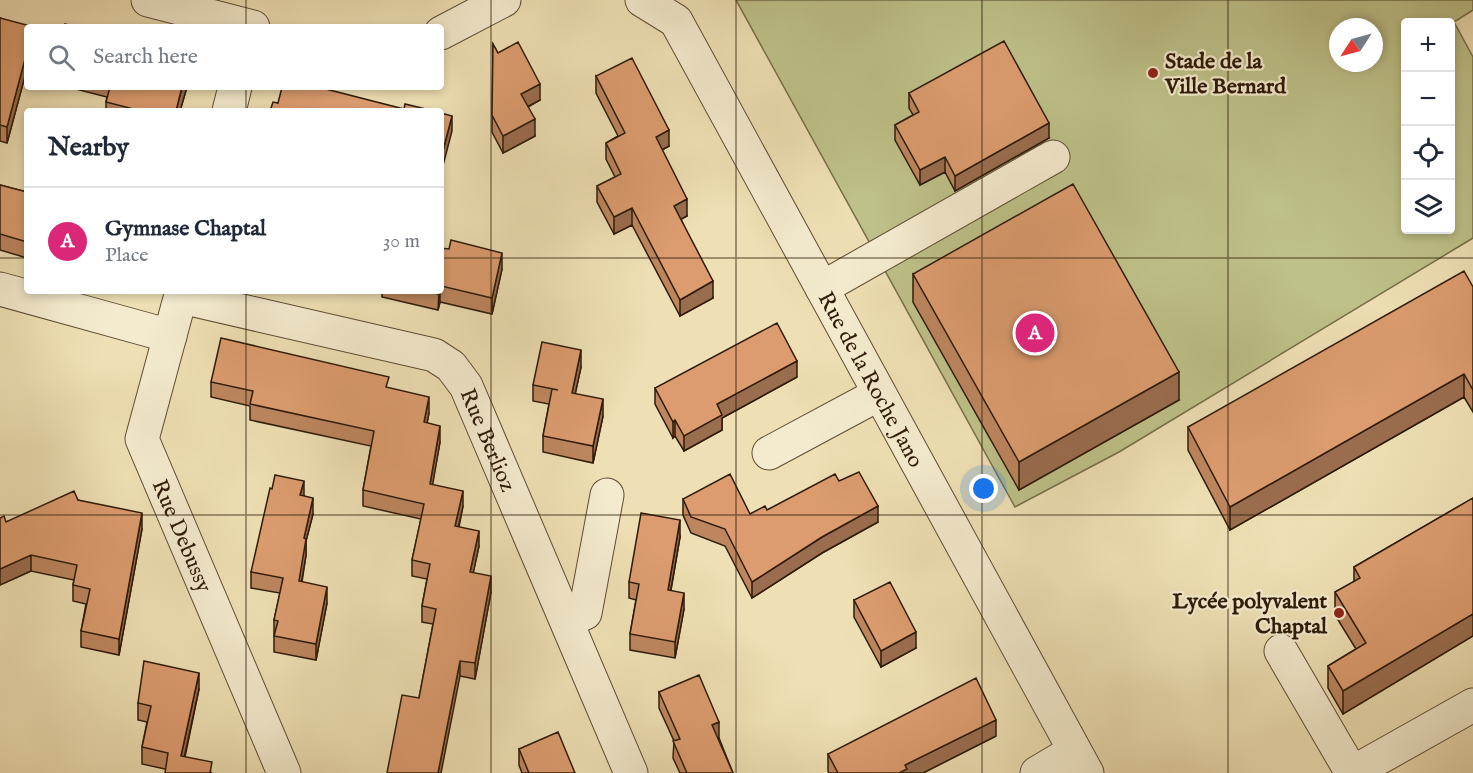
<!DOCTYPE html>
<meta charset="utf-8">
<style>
:root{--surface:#fff;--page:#f2f2f3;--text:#1f2937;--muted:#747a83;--line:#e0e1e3;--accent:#db2777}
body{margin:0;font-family:"IM FELL English",serif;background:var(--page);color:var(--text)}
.controls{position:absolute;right:18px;top:18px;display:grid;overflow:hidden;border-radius:6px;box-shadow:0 3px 9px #0003}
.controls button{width:54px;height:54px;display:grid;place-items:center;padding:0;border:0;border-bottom:2px solid var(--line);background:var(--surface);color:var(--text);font:30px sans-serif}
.compass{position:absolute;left:1329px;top:18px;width:54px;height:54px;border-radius:50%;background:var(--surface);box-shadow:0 3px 9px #0003;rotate:234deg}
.you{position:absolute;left:984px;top:489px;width:21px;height:21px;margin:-15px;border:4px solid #fff;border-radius:50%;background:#1a73e8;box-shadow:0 0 0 9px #1a73e833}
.badge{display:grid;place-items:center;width:39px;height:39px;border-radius:50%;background:var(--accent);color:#fff;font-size:20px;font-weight:700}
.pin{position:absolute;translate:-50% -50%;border:3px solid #fff;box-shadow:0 2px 6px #0006}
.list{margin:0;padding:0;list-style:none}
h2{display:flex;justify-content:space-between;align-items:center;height:78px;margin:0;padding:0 24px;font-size:26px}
h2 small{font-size:20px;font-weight:400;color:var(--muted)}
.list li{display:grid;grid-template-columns:39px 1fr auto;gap:18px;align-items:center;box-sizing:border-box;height:108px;padding:0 24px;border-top:2px solid var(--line)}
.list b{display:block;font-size:22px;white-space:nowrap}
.list p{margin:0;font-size:20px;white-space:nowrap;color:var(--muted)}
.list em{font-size:20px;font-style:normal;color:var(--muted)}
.icon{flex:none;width:33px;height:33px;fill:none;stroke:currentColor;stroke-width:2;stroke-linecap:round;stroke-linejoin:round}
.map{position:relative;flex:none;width:1473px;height:773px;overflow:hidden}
.search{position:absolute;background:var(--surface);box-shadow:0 3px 9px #0003;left:24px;top:24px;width:420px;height:66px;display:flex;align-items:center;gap:15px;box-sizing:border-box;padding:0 21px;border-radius:6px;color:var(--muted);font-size:22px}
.panel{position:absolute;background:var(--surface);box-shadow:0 3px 9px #0003;left:24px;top:108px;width:420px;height:186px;border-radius:6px}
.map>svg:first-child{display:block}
.green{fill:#bec189;stroke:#766e48;stroke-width:1.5;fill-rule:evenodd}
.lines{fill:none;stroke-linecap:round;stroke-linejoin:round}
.minor-casing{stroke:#5e4c33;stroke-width:35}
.minor{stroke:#f4ebce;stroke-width:33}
.wall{fill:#bd865f;stroke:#2e1b08;stroke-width:1.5}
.shaded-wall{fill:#9a6d4e;stroke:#2e1b08;stroke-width:1.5}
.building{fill:#dc9c6f;stroke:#2e1b08;stroke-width:1.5}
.grid{fill:none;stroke:#2e1b08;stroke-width:1.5;stroke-opacity:0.55}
.poi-dot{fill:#8f2418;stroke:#f4ebce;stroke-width:2}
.labels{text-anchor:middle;stroke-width:4.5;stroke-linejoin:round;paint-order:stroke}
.poi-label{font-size:22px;font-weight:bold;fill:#2e1b08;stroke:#f4ebce;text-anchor:start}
.street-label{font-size:22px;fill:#2e1b08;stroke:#f4ebce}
</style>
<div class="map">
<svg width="1473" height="773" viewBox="0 0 1473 773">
<rect width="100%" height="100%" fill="#eee0b4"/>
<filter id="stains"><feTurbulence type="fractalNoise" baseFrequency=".00333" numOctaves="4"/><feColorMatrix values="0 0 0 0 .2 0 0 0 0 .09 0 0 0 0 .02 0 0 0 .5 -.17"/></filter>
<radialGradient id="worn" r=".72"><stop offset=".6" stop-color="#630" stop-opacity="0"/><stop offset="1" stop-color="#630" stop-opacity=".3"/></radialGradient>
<!-- green -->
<path class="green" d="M736 0H1473V10L1454 22 1473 57V238L1119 452 1015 507ZM1406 22H1450V230H1406ZM1338 27H1374V63H1338Z"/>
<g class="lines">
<!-- minor casing -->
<g class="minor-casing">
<g id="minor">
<path d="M148 0 253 27"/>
<path id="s1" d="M642 0 676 21 1087 773"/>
<path d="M441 33 504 0"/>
<path d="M229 111 235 87"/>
<path d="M822 288 1053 157"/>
<path d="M0 289 170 336"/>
<path id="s2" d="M182 291 142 439 284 773"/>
<path id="s3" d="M181 297 434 355 451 366 466 386 631 773"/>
<path d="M769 453 879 394"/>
<path d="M567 621 585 613 607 495"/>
<path d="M1281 651 1352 773"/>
<path d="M1037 773 1074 751"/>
<path d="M1352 773 1473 705"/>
</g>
</g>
<!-- minor -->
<use href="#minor" class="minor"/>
</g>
<!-- wall -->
<path class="wall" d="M0 18 27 27V76H25L7 143 0 141Z
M493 44 498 53 540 100 528 107 535 136 503 153 492 132Z
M596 76 669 146 662 150 687 216 681 219 713 298 680 316 632 225 614 234 597 202V186L615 177 606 159V143L618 136 596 93Z
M68 87H187L180 111H106V102L107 97Z
M909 93 1049 138 955 191 945 172 920 185 895 140V125L913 115 909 108Z
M0 185 27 192V258L0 250Z
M441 248 502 269 492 314 440 302 438 310 382 297V291H441Z
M913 274 1179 400 1019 490 913 302Z
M1473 287V412L1464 397 1230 530 1188 450V427Z
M581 367 575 394 603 416 593 463 543 452V436L549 404 533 401V385Z
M797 377 722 418V430L684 451 675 436 673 438 655 404V388Z
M211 382 389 388 429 413 427 423 440 442 432 485 463 506 459 527 479 546 473 573 491 592 475 679 460 676 419 698 433 624 422 622V606L427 579 412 576V560L421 519 363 506V490L371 446 250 420V406L211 397Z
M839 481 878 522 822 553 752 598 725 546 691 533 683 515V499L750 514 767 510Z
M304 496 313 514 306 541V555L302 582 327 603 316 660 274 652V620L280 593 251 588V572Z
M1473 498V636L1343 714 1328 688V666L1356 649 1335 615V592L1354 582V567Z
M78 500 142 529 119 655 81 647V631L86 604 73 601V585L74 580 31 571 0 585V518L6 522Z
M680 537 671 590 684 609 675 658 630 650V634L636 600 629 598V582Z
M854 600 916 648 881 667 854 617Z
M199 689 185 757 212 773 165 769 142 764V747L147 722 138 720V703Z
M659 692 719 738 733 773H680L673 758 674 741 659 708Z
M996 736 923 773H829L828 771V754Z
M519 749 575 773H522L519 765Z"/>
<!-- shaded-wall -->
<path class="shaded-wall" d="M25 59V76L7 143V127Z
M540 84V100L521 110V94Z
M182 87H187L180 111H176Z
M452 116V131L441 173V158Z
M535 119V136L503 153V136Z
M1049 123V138L955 191V176Z
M669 130V146L656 153V137Z
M945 157V172L920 185V170Z
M687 199V216L674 223V206Z
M632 208V225L614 234V217Z
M502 253V269L492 314V298Z
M713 281V298L680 316V300Z
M439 291H440V302L438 310Z
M581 350V367L572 409V393Z
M797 361V377L722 418V430L684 451V436L717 404Z
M1179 372V400L1019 490V462Z
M1464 374V397L1230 530V507Z
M429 397V413L424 438V422Z
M603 399V416L593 463V446Z
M675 420V436L673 438V422Z
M440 426V442L430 500V484Z
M304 481V497L300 495Z
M463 491V506L455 542V526Z
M313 498V514L306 541V555L299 597V581L304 538Z
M878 506V522L822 553 752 598V582L822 537Z
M142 513V529L119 655V639Z
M680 520V537L668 606V590Z
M479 531V546L470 588V572Z
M31 555V571L0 585V569Z
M491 576V592L475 679V663Z
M327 587V603L316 660V644Z
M684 593V609L675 658V642Z
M1473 614V636L1343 714V691Z
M916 632V648L881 667V651Z
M460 661V676L441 773H438Z
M199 673V689L181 772V756Z
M996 720V736L923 773H899L905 765Z
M719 722V738L712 741V725Z"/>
<!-- building -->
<path class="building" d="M0 18 34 27H27V60L25 59 7 127 0 125Z
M65 24 77 27H64Z
M1004 41 1049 123 955 176 945 157 920 170 895 125 919 112 909 93Z
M518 42 540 84 521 94 535 119 503 136 492 115 493 44 498 53Z
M632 58 669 130 656 137 687 199 674 206 713 281 680 300 632 208 614 217 597 186 621 174 606 143 625 133 596 76Z
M110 87H182L176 111H141L106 102Z
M282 87H318L404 109 405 104 434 111H270L273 102 278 103Z
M441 113 452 116 441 158Z
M1073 184 1179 372 1019 462 913 274Z
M0 185 27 192V242L0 234Z
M451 240 502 253 492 298 441 286V248L449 249Z
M1464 271 1473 287V390L1464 374 1230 507 1188 427Z
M427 291H439L438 294Z
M777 323 797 361 717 404 722 415 684 436 675 420 673 422 655 388Z
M221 338 389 377 386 387 429 397 424 422 440 426 430 484 463 491 455 526 479 531 470 572 491 576 475 663 460 661 438 773H387L402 695 419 698 436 609 422 606 430 564 412 560 424 504 363 490 374 431 250 404 253 391 211 382Z
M542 342 581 350 572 393 603 399 593 446 543 436 552 389 558 390 533 385Z
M859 472 878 506 822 537 752 582 725 529 691 517 683 499 730 474 750 514 765 506 767 510 835 474 839 481Z
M275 475 304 481 300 495 313 498 304 538 306 539 299 581 327 587 316 644 274 636 278 621 274 620 283 578 251 572 270 488 272 489Z
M74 491 78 500 142 513 119 639 81 631 90 589 73 585 77 565 31 555 0 569V518L4 516 6 522Z
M1473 498V614L1343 691 1328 666 1366 643 1335 592 1360 578 1354 567Z
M641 513 680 520 668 590 684 593 675 642 630 634 639 584 629 582Z
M890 582 916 632 881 651 854 600Z
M144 661 199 673 181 756 212 762 210 773H165L168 753 142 747 151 706 138 703Z
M699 675 719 722 712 725 733 773H687L673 741 680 739 659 692Z
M976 678 996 720 905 765 907 769 899 773H838L828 754Z
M558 732 575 773H529L519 749Z"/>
<!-- grid -->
<path class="grid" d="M246 0V27M491 0V773M736 0V773M982 0V773M1228 0V773M246 87V111M0 258H27M441 258H1473M246 291V773M0 515H1473"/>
<!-- markers -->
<g class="poi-dot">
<circle cx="1153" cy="73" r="6"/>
<circle cx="1339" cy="613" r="6"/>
</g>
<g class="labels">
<!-- poi labels -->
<g class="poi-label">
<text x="1165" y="68">Stade de la<tspan x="1165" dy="25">Ville Bernard</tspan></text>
<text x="1327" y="608" text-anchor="end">Lycée polyvalent<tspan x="1327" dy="25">Chaptal</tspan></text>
</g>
<!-- street labels -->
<g class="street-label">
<text dy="8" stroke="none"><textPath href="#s1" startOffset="448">Rue de la Roche Jano</textPath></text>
<text dy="8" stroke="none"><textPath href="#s3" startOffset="363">Rue Berlioz</textPath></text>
<text dy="8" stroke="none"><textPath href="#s2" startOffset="258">Rue Debussy</textPath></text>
</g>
</g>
<rect width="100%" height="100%" filter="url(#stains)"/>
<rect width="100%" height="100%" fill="url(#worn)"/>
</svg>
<div class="controls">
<button>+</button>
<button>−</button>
<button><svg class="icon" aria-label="locate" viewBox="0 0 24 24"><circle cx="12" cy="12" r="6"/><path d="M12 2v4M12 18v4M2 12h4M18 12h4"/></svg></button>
<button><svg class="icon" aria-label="layers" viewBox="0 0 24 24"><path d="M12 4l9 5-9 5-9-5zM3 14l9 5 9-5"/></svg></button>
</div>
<svg class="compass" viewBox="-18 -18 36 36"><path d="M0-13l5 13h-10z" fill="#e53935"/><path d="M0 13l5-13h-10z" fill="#747a83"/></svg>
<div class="you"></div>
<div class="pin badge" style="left:1035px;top:333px">A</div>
<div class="search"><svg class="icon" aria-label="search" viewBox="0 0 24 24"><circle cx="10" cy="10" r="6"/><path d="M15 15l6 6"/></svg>Search here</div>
<section class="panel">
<h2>Nearby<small></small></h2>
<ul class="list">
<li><span class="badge">A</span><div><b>Gymnase Chaptal</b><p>Place</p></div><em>30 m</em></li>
</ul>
</section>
</div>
